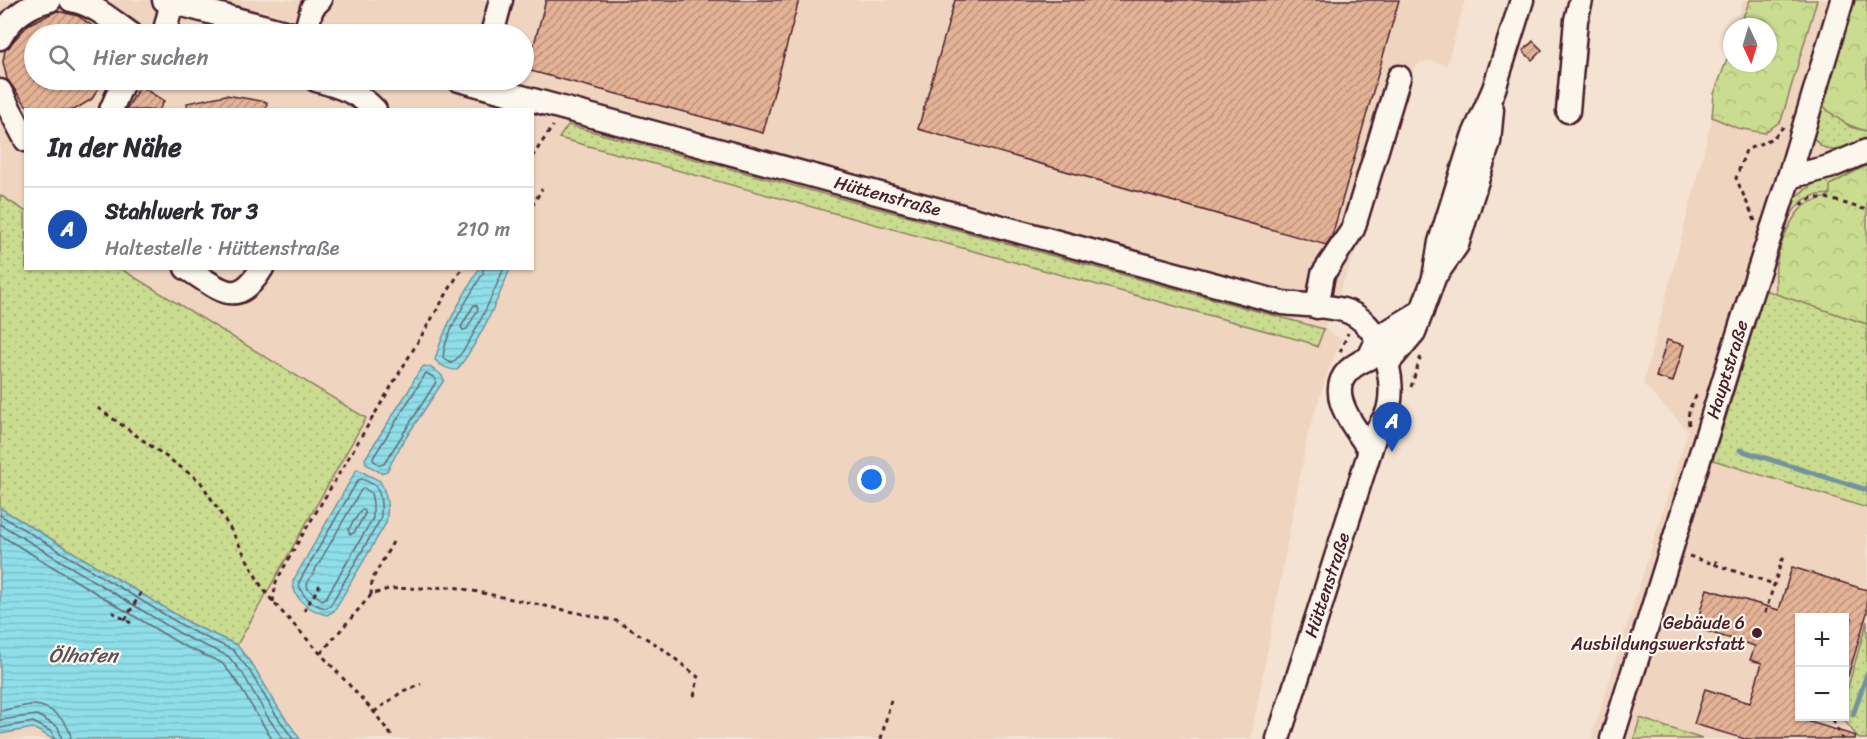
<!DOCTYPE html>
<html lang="de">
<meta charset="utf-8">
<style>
:root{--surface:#fff;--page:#f7f7f7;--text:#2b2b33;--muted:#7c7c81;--line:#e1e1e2;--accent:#4a1f2b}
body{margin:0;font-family:Sriracha,sans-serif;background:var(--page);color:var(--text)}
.controls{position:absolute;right:18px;bottom:18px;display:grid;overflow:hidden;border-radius:0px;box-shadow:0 2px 4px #0004}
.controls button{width:54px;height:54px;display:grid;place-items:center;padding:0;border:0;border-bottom:2px solid var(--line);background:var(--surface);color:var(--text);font:30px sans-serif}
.compass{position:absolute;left:1723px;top:18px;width:54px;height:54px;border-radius:50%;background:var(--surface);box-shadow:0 2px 4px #0004;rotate:176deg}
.you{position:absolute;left:872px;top:480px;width:21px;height:21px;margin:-15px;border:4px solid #fff;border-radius:50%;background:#1a73e8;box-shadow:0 0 0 9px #1a73e833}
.badge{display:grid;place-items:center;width:39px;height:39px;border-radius:50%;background:var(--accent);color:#fff;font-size:20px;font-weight:700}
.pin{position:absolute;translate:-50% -50px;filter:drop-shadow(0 2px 3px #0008)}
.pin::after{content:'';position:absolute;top:32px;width:21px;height:18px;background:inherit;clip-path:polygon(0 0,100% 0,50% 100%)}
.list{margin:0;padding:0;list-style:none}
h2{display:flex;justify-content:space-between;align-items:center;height:78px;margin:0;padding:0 24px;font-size:26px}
h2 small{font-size:20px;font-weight:400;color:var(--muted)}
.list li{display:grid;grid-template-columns:39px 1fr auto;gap:18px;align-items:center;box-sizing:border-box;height:84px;padding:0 24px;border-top:2px solid var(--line)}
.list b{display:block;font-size:22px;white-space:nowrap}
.list p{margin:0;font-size:20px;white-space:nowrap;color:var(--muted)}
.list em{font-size:20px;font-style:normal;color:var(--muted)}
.icon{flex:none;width:33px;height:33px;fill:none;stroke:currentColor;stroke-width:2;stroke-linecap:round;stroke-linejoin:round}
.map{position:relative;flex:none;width:1867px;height:739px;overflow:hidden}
.search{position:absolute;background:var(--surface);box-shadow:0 2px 4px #0004;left:24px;top:24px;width:510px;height:66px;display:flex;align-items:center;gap:15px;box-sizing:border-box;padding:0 21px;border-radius:33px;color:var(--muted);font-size:22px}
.panel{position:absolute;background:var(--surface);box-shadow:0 2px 4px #0004;left:24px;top:108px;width:510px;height:162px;border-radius:0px}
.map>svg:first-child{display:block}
.built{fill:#efd5c0;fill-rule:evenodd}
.grass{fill:url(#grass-dots);stroke:#8a7e5e;stroke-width:1.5}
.forest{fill:url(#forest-crowns);stroke:#8a7e5e;stroke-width:1.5}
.water{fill:url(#water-rules);stroke:#73929d;stroke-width:1.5}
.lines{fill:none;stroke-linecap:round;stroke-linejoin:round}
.shore{stroke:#656c77;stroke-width:1.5}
.stream{stroke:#73929d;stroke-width:5}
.building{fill:url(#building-hatch);stroke:#4a1f2b;stroke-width:1.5}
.minor-casing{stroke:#4a1f2b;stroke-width:27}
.path{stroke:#4a1f2b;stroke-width:3;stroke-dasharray:4.5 4.5;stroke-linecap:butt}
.minor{stroke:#fbf7ec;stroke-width:22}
.poi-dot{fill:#4a1f2b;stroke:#fbf7ec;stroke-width:2}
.labels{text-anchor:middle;stroke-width:4.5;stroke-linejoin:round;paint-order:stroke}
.street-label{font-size:18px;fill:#4a1f2b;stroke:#fbf7ec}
.poi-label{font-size:18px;fill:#4a1f2b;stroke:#fbf7ec;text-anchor:end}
.water-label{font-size:20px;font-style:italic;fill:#5b4f5a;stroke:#fbf7ec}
</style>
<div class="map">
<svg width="1867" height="739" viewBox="0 0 1867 739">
<defs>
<pattern id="grass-dots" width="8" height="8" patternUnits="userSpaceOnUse" patternTransform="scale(1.5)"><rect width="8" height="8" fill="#cadc90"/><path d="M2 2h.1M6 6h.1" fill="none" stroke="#afbc7c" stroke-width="1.8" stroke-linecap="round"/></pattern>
<pattern id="forest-crowns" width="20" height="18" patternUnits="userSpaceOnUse" patternTransform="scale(1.5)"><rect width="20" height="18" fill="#cadc90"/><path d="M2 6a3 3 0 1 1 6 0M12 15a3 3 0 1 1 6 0" fill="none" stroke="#afbc7c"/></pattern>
<pattern id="water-rules" width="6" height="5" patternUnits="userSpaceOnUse" patternTransform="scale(1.5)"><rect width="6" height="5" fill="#8edfe9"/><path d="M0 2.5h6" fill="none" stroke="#7cbfc8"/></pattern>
<pattern id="building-hatch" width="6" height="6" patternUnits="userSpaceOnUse" patternTransform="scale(1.5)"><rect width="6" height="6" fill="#e4b396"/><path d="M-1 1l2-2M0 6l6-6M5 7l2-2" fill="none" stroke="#bb917b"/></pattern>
</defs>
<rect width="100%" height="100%" fill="#f4e3d2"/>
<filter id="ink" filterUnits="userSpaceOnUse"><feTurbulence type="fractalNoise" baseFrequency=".0167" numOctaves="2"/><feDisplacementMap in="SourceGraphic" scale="12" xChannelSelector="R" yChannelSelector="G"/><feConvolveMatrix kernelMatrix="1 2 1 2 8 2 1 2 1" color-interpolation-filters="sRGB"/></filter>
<g filter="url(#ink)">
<!-- built -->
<path class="built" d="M0 0H1465L1447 65 1431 61 1421 62 1414 68 1364 233 1357 248 1324 329 1342 339 1329 369 1308 433 1251 739H300L237 645 193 625 0 508ZM34 34H524V80H34ZM26 110H532V268H26Z
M1743 0H1867V739H1591L1688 431 1643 384 1732 43V63H1768V27H1736ZM1800 618H1844V716H1800Z
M33 728 53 739H0V734Z"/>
<!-- grass -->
<path class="grass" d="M1819 101 1850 127 1867 131V139C1845 148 1827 160 1812 135Z
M568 125 1324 329 1317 347 1307 342 559 138Z
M1867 161V165L1830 185 1831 195C1802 191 1793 210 1781 232 1784 224 1785 212 1789 205 1802 184 1845 170 1867 161Z
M0 195 25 211 26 268 121 269 366 418 237 645 193 625 0 508Z
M1765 290 1867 324V508L1713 460Z
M1867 621V739H1859L1842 717 1844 716 1845 697Z
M1640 718 1702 739H1634Z"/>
<!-- forest -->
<path class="forest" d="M1750 0H1817L1781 121 1764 133 1737 128 1712 117 1714 94 1732 46V63H1768V27H1739Z
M1849 0H1867V131C1846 126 1833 117 1819 101Z
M1867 165V324L1776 294C1776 285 1775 274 1776 265 1779 247 1791 213 1808 203 1816 199 1823 200 1830 195V185Z"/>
<!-- water -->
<path class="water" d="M479 269H510C496 304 480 340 457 370 448 370 441 366 435 360 444 326 462 298 479 269Z
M424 366C432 367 442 373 444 380L401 445 387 471 381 473 366 464 365 459C379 436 394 413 409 390 414 381 416 373 424 366Z
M357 469 380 481C387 494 389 509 386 523L334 611 327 615C311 611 292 599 293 581Z
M0 508 193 625 237 645 254 667 279 709 300 739H53L33 728 0 734Z"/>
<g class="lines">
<!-- shore -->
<path class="shore" d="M483 268V273C470 296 444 333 443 358L451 363C467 356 496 287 504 268
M474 305 477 306 478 309 467 329 463 330 461 327Z
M426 373 435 378 436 382 384 464 380 465 374 461 373 458Z
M362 479C366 481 372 483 375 486 382 493 382 512 380 520L330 606 326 608C314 606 299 595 299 582L358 480Z
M364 488 371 493 373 503V518L326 598 322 600 308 589 307 584 361 490Z
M362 509 365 511V514L354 533 350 534 348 530Z
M0 515 190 630 233 650 249 670 274 712 293 739
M0 524 186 637 228 656 243 674 267 716 283 739
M0 535 182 645 222 663 235 679 272 739
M0 711C11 709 23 705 34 705 51 706 70 722 71 739
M0 720 37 715 58 727 62 739
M0 728 33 722 52 732 54 739"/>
<!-- stream -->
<path class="stream" d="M1740 450 1867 490
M1853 715 1867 674"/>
</g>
<!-- building -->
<path class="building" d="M546 0H799L763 133 527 70Z
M955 0H1399L1332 236 1326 245 918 129Z
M57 11 78 16 104 34H34V80H104L92 99 74 110H37L26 105 7 79 3 62 5 50 29 24Z
M1533 41 1542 50 1532 60 1523 51Z
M140 86 164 101 159 110H126Z
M226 95 267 102 266 110H188L187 103Z
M1667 340 1684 345 1673 382 1656 377Z
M1792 567 1867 590V613L1848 676 1845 675V642L1852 618H1800V719L1856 736 1855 739H1745L1694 724 1705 689 1750 703 1762 663 1750 660 1755 646 1695 628 1707 589 1779 610Z"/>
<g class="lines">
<!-- minor casing -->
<g class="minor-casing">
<g id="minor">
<path d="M71 0C94 4 112 21 131 34"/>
<path d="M164 0 292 34"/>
<path d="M164 34 172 2"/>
<path d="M305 34 312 8 320 0"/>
<path d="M492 34 501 0"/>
<path d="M0 38C11 17 27 5 50 0"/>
<path d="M316 80C339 86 358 92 375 110"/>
<path id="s1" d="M459 80 1283 303C1302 305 1324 305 1343 310 1381 320 1400 382 1386 416 1383 421 1379 427 1376 432L1278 739"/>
<path d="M0 91 26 140"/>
<path d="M111 110 124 80"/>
<path d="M1568 111 1576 20 1581 0"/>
<path d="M1789 177 1829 167 1867 151"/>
<path d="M186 268C219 288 236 311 262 268"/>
<path d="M1438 272 1457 245 1489 142 1492 109"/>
<path d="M1317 307 1323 274 1353 229 1399 77"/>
<path d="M1388 363 1414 332 1422 311 1434 278 1440 242 1473 137 1494 89 1522 0"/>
<path d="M1370 450C1347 417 1316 380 1369 358L1377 340 1387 332 1422 311"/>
<path id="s2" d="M1612 739 1741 325 1789 177 1842 0"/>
</g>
</g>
<!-- path -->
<path class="path" d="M532 157 553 126
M1801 205 1812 198H1826L1867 210
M532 206 542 189
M1755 221 1736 178 1746 150 1773 138 1784 126
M1340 352 1348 333
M1411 387 1422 353
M98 408 200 481 233 533 260 584 273 602 374 712 394 739
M1689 425C1687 412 1690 406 1697 395
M1689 556 1774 584
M1715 565 1717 558
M371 595 372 580 394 540
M273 602 276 582 294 549 462 268
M304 611 320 585
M112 612 131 623
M1765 613 1782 560 1787 556
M125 620 143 589
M321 653 371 595 388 589 454 587 617 621 659 646 698 677 694 697
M374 712 403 691 421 684
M1825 716 1833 720 1842 739
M881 739 892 696"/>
<!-- minor -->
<use href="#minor" class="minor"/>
</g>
</g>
<!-- markers -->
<circle class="poi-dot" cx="1757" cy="633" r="6"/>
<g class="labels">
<!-- street labels -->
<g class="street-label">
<text dy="6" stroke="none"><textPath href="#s1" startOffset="444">Hüttenstraße</textPath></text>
<text dy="6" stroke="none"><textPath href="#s2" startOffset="387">Hauptstraße</textPath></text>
<text transform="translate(1327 585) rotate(-72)" y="6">Hüttenstraße</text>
</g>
<!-- poi labels -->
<g class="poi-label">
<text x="1745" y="629">Gebäude 6<tspan x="1745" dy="21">Ausbildungswerkstatt</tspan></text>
</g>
<!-- water labels -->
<g class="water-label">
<text x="83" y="662">Ölhafen</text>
</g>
</g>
</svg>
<div class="controls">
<button>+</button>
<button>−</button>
</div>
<svg class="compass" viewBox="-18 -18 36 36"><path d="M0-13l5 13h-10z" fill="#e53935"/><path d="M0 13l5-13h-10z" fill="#7c7c81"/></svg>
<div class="you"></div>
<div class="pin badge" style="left:1392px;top:452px;background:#1a4fb4">A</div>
<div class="search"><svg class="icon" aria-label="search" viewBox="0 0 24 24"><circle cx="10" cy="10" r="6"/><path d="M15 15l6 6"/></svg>Hier suchen</div>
<section class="panel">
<h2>In der Nähe<small></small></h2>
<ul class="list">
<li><span class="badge" style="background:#1a4fb4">A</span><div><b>Stahlwerk Tor 3</b><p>Haltestelle · Hüttenstraße</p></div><em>210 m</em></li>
</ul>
</section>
</div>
